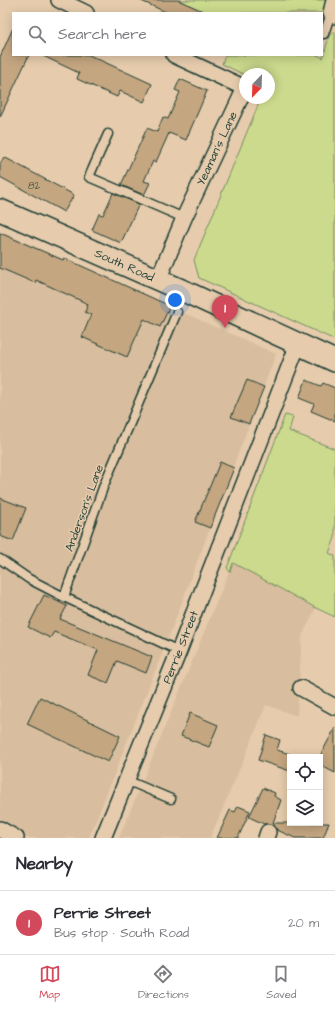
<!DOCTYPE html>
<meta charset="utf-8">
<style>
:root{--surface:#fff;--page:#f2f2f3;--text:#2b2b33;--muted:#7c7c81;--line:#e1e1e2;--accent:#d1495b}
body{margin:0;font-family:"Architects Daughter",sans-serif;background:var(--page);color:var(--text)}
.controls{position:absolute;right:12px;bottom:12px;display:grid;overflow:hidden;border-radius:0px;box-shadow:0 2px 10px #0003}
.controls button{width:36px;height:36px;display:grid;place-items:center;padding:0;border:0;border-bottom:1px solid var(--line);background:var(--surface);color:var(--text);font:20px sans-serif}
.compass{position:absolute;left:239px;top:68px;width:36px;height:36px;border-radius:50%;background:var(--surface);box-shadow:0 2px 10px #0003;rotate:203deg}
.you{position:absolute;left:175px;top:300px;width:14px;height:14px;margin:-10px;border:3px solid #fff;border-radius:50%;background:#1a73e8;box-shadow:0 0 0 6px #1a73e833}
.badge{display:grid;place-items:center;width:26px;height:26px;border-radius:50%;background:var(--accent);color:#fff;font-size:13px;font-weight:700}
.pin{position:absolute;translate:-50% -33px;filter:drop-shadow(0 1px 2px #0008)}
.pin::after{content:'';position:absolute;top:21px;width:14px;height:12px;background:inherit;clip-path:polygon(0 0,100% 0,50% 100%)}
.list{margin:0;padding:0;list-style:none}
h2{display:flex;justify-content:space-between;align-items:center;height:52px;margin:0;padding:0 16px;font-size:17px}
h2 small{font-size:13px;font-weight:400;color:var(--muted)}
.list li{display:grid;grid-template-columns:26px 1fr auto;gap:12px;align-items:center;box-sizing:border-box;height:64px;padding:0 16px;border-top:1px solid var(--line)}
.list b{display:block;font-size:15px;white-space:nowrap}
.list p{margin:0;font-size:13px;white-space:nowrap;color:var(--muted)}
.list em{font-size:13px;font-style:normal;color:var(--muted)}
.icon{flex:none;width:22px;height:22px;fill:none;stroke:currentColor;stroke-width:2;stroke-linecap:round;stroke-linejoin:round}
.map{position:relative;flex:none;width:335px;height:838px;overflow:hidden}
.search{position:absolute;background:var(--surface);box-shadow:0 2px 10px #0003;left:12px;right:12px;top:12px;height:44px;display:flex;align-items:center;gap:10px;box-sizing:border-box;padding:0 14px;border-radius:0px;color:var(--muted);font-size:15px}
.sheet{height:116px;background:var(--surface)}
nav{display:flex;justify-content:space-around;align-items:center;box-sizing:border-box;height:56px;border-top:1px solid var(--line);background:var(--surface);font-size:11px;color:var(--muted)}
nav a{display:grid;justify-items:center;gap:2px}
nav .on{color:var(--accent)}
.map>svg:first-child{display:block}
.built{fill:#d8be9e}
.green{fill:#cbda8d;stroke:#758c60}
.building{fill:#c4a680;stroke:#1f3d34}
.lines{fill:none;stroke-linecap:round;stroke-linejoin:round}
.lane-casing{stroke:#1f3d34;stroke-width:11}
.street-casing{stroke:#1f3d34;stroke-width:18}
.secondary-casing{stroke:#1f3d34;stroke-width:24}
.lane{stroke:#e6ccad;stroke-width:8}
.street{stroke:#e6ccad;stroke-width:15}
.secondary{stroke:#e6ccad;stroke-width:21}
.labels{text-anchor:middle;stroke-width:3;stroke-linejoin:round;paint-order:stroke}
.number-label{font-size:10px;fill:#485747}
.street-label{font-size:12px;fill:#1f3d34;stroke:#e6ccad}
</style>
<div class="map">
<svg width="335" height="838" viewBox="0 0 335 838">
<rect width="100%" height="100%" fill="#e6ccad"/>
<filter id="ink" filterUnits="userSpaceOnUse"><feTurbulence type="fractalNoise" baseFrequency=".025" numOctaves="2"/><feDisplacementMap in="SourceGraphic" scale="8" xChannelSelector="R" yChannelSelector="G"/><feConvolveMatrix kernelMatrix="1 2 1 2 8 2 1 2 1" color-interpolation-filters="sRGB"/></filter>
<g filter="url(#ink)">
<!-- built -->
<path class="built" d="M0 231 276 354 169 636 89 838H0Z
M233 562 316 608 302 636 297 716 266 705 244 759 210 838H119Z"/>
<!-- green -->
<path class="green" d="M178 0H328L322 21V13H207Z
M333 32 335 33V340L199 278 194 260 261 98H269V74L245 75 222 64 225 55H317L323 58 329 36Z
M285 415 293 417 289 431 335 449V538L329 553 335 556V617L316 608 233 563 230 572 227 568Z"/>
<!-- building -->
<path class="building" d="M139 0H178L207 13H168Z
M13 28V55H29L0 117V57Z
M41 55H89L152 84 144 102 120 91 117 97 77 79 79 73Z
M180 79 207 91 186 140 169 133 156 162 153 161 144 181 150 183 144 195 121 185 147 128 157 132 163 117 168 119 180 92 175 90Z
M4 157 74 195 64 212 0 177V164Z
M113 193 139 204 121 243 92 230 99 214 103 215Z
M0 233 63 260 64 258 170 306 160 327 144 319 127 357 82 337 91 315 85 312 88 304 36 280 35 283 0 268Z
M247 380 264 387 249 424 231 417Z
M306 380 321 386 323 383 335 388V421L311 411 314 404 299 398Z
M220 462 234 468 210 528 195 522Z
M0 498 26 508 13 541 0 536Z
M44 595 67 606 60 619 152 657 146 673 117 661 108 683 88 675 98 650 54 632 50 638 28 627Z
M40 697 120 736 108 762 27 724Z
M190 713 218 725 209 747 181 736Z
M335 728V773L320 765V756Z
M266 735 280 740 277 750 290 754V771L258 760Z
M263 788 275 793 274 796 281 800 273 823H329L323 838H295L277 830 275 826 271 824H264L249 817Z
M238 806 250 811 238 838H217L230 810 235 812Z"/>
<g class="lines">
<!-- lane casing -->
<g class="lane-casing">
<path id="lane" d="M324 34 331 13
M108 134 89 177 184 218
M177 312 104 485 64 597 179 651
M0 559 29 579 64 597
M126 780 171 799"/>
</g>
<!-- street casing -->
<g class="street-casing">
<g id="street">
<path d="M59 0 86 13"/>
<path d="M334 0 331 13 335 16"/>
<path id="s1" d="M158 280 184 218 245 88 174 55"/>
<path d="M301 688 335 707"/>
<path d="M0 829 16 838"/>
<path id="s2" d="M103 838 179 651 298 344"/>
<path d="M266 838 268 832"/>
</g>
</g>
<!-- secondary casing -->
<g class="secondary-casing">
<g id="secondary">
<path id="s3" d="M0 210 186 292 335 361"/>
</g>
</g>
<!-- lane -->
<use href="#lane" class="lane"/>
<!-- street -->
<use href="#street" class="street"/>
<!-- secondary -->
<use href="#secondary" class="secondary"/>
</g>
</g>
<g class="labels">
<!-- number labels -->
<g class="number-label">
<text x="34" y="189">82</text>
</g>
<!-- street labels -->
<g class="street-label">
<text dy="4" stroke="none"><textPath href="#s1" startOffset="144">Yeaman's Lane</textPath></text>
<text dy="4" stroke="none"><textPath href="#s3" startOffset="136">South Road</textPath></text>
<text transform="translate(84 508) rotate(-70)" y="4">Anderson's Lane</text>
<text dy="4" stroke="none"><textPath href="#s2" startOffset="206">Perrie Street</textPath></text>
</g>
</g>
</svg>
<div class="controls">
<button><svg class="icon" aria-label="locate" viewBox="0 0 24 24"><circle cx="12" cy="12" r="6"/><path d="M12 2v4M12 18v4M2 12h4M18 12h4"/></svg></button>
<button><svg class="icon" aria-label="layers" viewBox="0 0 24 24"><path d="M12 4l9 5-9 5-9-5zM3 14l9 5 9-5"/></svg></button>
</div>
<svg class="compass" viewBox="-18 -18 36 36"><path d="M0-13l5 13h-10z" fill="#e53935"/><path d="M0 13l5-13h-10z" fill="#7c7c81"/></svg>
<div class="you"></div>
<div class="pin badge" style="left:225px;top:328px">1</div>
<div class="search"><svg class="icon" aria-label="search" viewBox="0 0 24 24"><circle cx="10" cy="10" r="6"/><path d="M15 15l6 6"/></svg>Search here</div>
</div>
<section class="sheet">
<h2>Nearby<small></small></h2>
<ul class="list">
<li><span class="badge">1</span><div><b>Perrie Street</b><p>Bus stop · South Road</p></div><em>20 m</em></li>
</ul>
</section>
<nav>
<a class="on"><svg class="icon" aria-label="map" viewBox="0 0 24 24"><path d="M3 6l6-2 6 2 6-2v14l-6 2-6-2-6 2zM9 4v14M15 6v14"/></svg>Map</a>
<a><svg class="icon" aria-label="directions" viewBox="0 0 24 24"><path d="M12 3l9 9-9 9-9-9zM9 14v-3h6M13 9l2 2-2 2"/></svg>Directions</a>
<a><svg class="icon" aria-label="saved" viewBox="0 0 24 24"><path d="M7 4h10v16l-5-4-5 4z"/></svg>Saved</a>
</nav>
